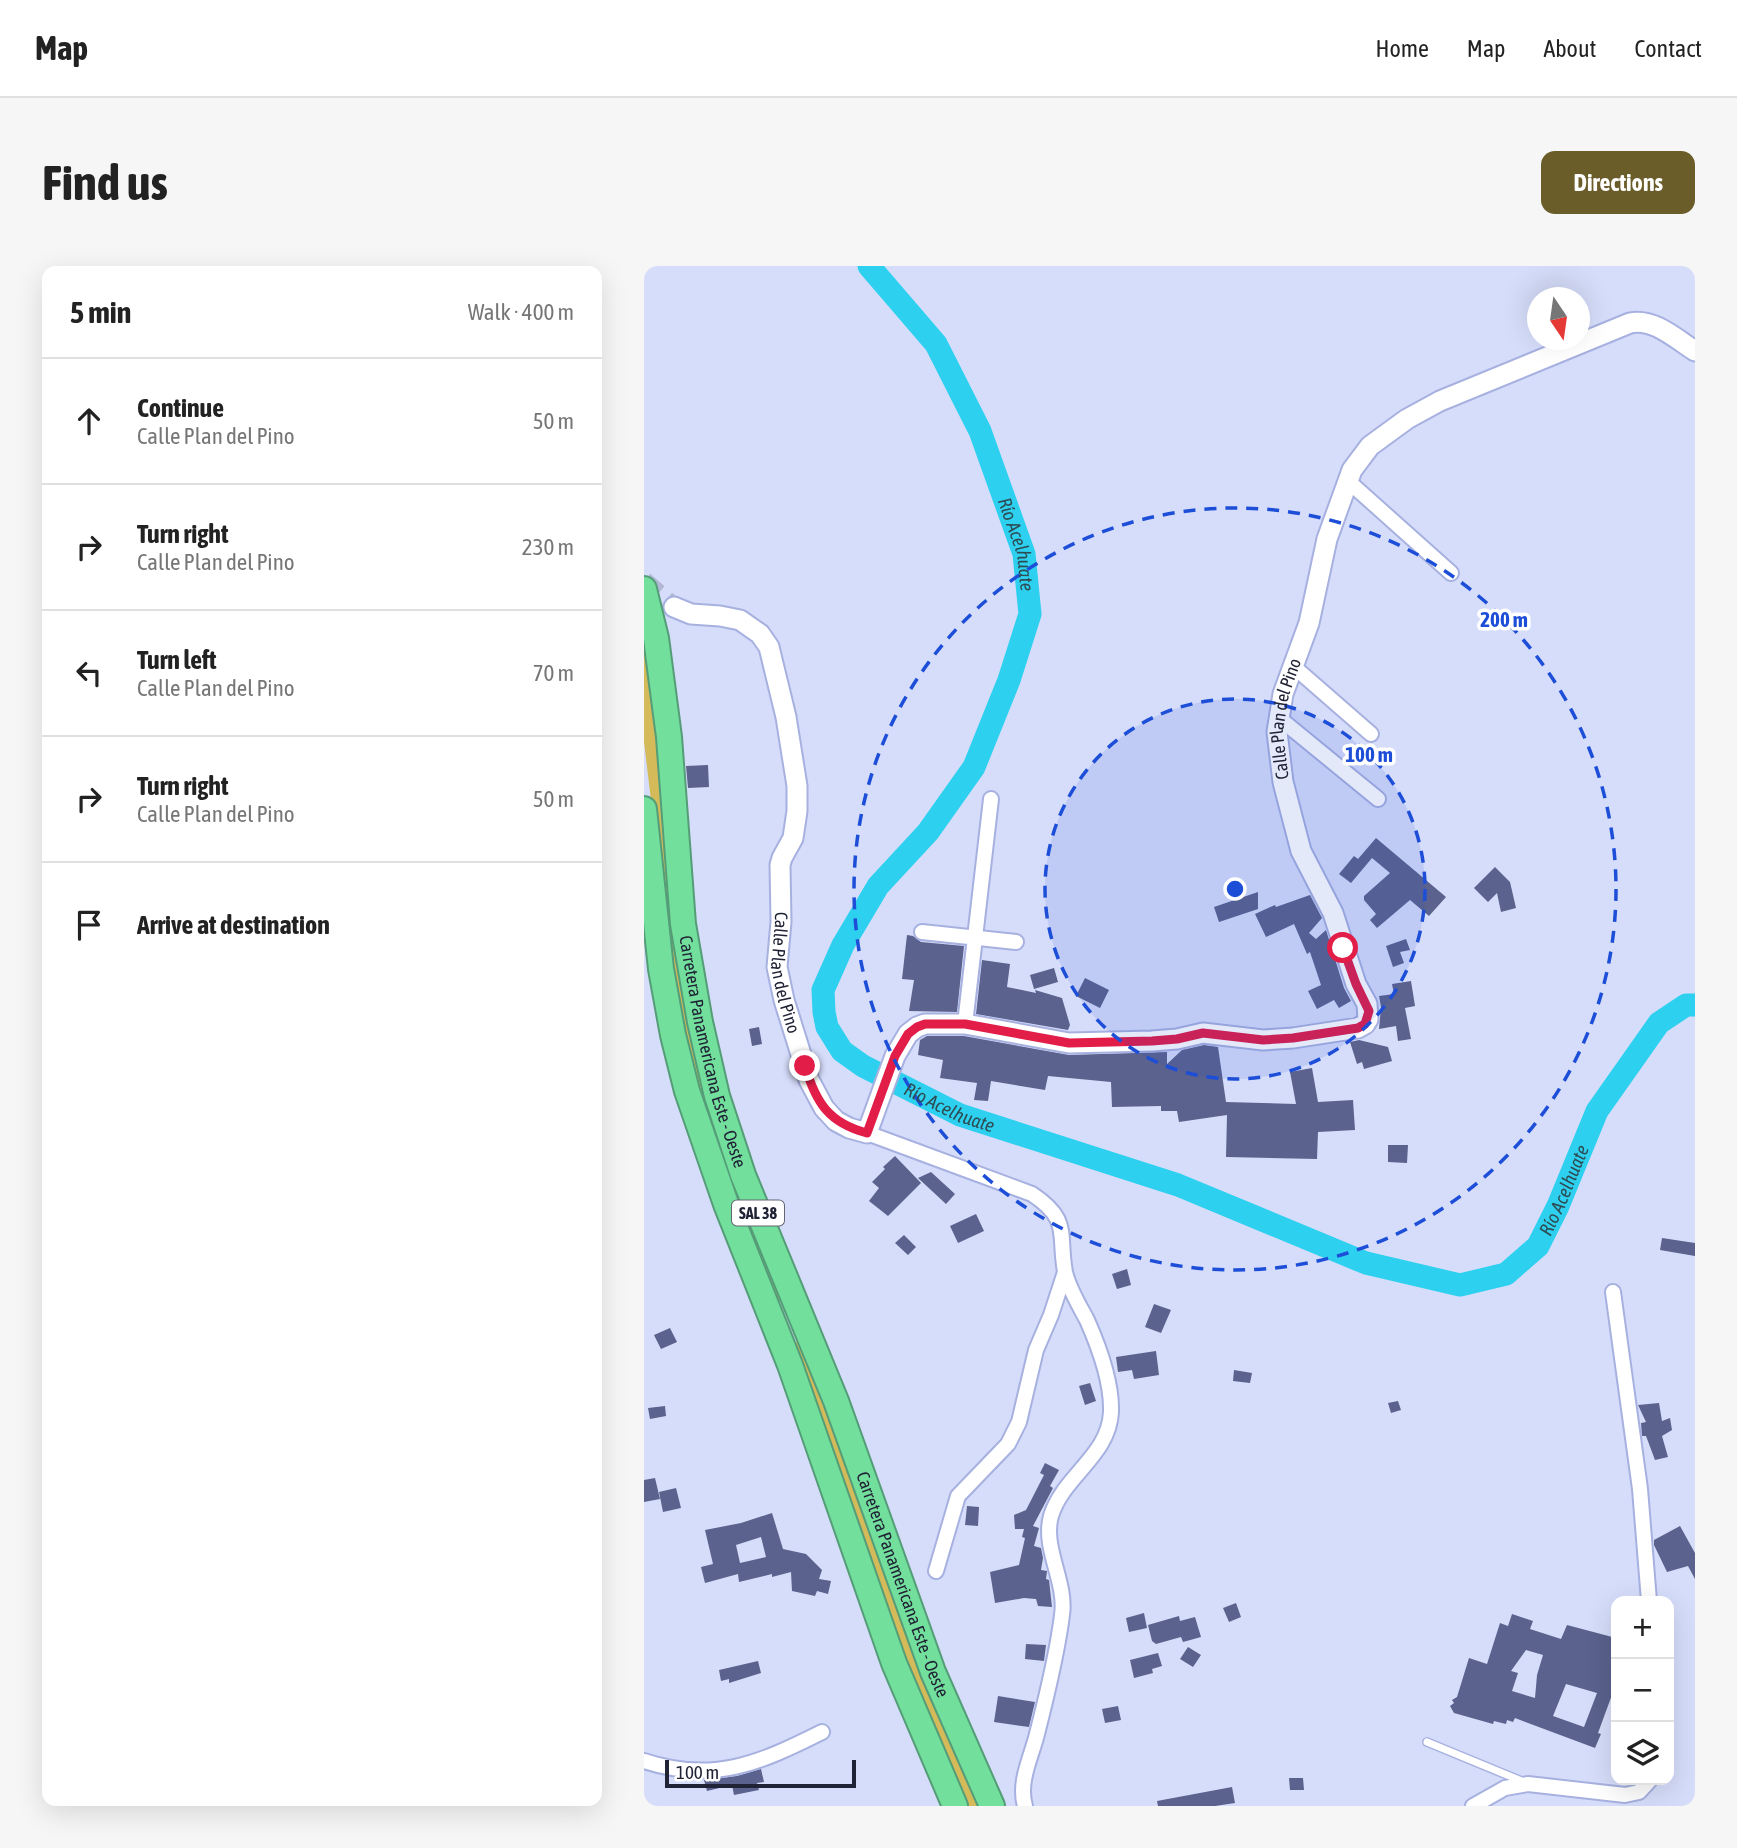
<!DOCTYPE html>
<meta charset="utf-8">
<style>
:root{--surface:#fff;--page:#f6f6f6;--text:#222;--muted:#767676;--line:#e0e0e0;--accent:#6a5d2a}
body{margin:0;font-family:"Asap Condensed",sans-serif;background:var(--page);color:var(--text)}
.controls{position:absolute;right:21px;bottom:21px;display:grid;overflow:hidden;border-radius:14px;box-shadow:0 7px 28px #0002}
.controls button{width:63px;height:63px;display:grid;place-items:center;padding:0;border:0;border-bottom:2px solid var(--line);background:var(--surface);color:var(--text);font:35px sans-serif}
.compass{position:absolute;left:883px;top:21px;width:63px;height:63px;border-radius:50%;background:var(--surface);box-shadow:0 7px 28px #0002;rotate:167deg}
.scale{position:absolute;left:21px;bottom:18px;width:191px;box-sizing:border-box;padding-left:7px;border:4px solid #202335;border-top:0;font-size:19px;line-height:24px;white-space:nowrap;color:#202335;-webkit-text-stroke:5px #fff;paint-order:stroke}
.stop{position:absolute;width:21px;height:21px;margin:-16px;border:5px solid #e11d48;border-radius:50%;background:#fff}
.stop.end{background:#e11d48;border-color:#fff;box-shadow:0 2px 7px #0008}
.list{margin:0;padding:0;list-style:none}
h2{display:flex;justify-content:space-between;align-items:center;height:91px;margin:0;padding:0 28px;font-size:30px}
h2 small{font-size:23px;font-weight:400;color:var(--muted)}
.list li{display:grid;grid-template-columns:46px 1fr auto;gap:21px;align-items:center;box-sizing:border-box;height:126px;padding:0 28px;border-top:2px solid var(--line)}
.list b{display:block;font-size:26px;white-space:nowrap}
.list p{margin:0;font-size:23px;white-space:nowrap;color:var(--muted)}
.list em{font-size:23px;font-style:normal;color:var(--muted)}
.icon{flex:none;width:38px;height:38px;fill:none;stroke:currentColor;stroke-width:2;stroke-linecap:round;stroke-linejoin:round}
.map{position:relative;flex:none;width:1051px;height:1540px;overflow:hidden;border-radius:14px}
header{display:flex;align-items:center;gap:42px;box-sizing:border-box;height:98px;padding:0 35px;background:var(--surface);border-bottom:2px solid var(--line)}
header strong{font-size:33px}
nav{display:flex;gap:38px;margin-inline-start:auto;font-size:24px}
.intro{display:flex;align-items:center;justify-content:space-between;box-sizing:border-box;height:168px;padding:0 42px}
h1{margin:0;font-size:49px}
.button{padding:18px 32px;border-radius:14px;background:var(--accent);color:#fff;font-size:24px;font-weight:700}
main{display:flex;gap:42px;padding:0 42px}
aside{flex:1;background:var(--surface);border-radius:14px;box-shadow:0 7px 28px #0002}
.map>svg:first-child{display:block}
.green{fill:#d4ba59}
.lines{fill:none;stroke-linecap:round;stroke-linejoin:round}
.river{stroke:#2ed0ef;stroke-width:23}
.building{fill:#5a628d;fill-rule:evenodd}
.secondary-tunnel{stroke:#b2b8d3;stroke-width:19;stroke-dasharray:19 10;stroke-linecap:butt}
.lane-casing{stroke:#a7b1e0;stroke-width:10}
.street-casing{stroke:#a7b1e0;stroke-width:18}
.secondary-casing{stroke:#a7b1e0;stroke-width:23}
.highway-casing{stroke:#559d78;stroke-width:28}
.lane{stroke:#fff;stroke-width:7}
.street{stroke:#fff;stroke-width:14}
.secondary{stroke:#fff;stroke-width:19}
.highway{stroke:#72df9c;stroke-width:24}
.route{stroke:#e11d48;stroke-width:9}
.ring{fill:none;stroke:#1d4ed8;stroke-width:3.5;stroke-dasharray:12 9}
.labels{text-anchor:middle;stroke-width:7;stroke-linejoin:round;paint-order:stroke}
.shield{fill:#fff;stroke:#636572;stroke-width:2}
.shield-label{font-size:16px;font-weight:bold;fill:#202335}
.street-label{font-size:18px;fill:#202335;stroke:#fff}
.water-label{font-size:19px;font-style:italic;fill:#2d4c54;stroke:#fff}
.centre{fill:#1d4ed8;stroke:#fff;stroke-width:3.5}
.ring-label{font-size:21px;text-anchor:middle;font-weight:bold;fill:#1d4ed8;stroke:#fff;stroke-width:7;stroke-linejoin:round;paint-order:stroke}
</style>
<header>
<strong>Map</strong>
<nav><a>Home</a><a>Map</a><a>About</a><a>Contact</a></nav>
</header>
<div class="intro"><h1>Find us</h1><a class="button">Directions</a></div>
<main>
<aside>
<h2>5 min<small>Walk · 400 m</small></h2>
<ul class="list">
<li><svg class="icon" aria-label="ahead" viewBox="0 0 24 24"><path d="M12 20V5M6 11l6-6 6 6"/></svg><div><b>Continue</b><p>Calle Plan del Pino</p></div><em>50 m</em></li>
<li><svg class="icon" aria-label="right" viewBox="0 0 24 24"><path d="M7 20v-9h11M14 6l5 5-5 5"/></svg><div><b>Turn right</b><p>Calle Plan del Pino</p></div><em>230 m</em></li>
<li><svg class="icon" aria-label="left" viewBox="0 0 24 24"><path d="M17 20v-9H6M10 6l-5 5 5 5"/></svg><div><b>Turn left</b><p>Calle Plan del Pino</p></div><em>70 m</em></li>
<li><svg class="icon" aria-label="right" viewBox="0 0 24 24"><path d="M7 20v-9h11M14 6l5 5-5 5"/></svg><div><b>Turn right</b><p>Calle Plan del Pino</p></div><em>50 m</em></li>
<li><svg class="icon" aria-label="arrive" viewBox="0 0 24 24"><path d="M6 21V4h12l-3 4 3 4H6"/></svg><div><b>Arrive at destination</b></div></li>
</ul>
</aside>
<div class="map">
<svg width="1051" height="1540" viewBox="0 0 1051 1540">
<rect width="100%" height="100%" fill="#d6ddfa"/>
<!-- green -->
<path class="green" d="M0 372 7 404 32 646 138 1034 134 1035 125 1029 35 767 0 476Z
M155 1075 339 1540H320L273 1435 148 1078Z"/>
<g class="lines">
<!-- river -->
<path class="river" id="s1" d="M225 0 292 78 336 165 380 288 386 348 365 414 330 501 284 566 234 620 199 679 179 724 180 746 183 761 198 785 219 800 316 849 534 919 722 997 816 1019 862 1008 894 980 914 940 953 845 1015 757 1042 739H1051"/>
</g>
<!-- building -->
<path class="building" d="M64 499 65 521 44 522 42 500Z
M732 572 802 631 785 650 766 634 733 662 726 654 732 648 720 634V630L746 607 728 592 707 617 695 608 710 590 714 593Z
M851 601 866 616 872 642 857 646 853 627 844 636 830 622Z
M614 626V643L575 656 570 641Z
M666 629 678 652 665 667 672 673 682 664 700 722 707 735 695 742 690 734 673 743 664 725 677 719 666 686 663 688 650 658 622 671 611 648 631 639 632 641Z
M263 669 269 670 277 676 320 680 313 746 265 745 270 714 258 713Z
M762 673 766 684 756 686 760 697 749 701 742 680Z
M338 694 366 698 363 721 392 727 391 724 418 732 426 759 424 764 332 748Z
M410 702 414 716 390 723 386 709Z
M441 712 465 724 456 742 432 730Z
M767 715 771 740 761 742 767 773 754 775 752 760 735 763 737 741 735 730 750 728 748 718Z
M115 761 118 778 108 780 105 763Z
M283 770H320L425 789 523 786V798L538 784 560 779 574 781 582 836 652 838 646 806 668 802 674 836 709 834 711 864 674 866 673 893 582 891 583 849 535 856 533 845H517V840L468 841 467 816 404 810 401 824 347 815 344 835 330 834 333 817 296 812 299 794 274 789 276 774Z
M715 774 744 781 748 795 720 803 718 796 713 798 706 776Z
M744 879H764L763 897 744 896Z
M251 890 277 917 244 950 225 935 235 922 228 916 241 903 239 901Z
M287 906 311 928 302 938 274 912Z
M332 948 340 965 314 977 306 960Z
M260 969 272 981 264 989 251 977Z
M1018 972 1051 977V990L1016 984Z
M483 1003 487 1019 473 1023 468 1008Z
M510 1038 527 1044 517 1067 501 1061Z
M26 1062 33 1076 17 1083 10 1069Z
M512 1085 515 1109 490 1113 488 1104 474 1106 472 1091Z
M590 1104 608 1107 606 1117 589 1115Z
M446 1117 452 1135 441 1139 435 1120Z
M754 1135 757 1144 747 1147 744 1137Z
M1015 1137 1018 1155 1026 1152 1028 1164 1018 1170 1024 1191 1011 1194 1002 1170H998L997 1157 1002 1156 994 1139Z
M21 1140 22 1150 6 1153 4 1142Z
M401 1197 415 1204 406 1220 409 1222 389 1260 395 1262 390 1280 397 1282 399 1292 397 1304 403 1305 402 1313 405 1314 408 1341 394 1340 392 1333 380 1332 351 1337 346 1306 375 1299 381 1272 378 1271 380 1263H371L370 1249 382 1244 400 1209 396 1207Z
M11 1212 16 1233 0 1236V1214Z
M32 1222 37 1242 19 1246 15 1226Z
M323 1240 335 1241 334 1260 321 1259Z
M128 1247 139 1283 162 1288 178 1304 175 1313 187 1315 184 1328 173 1325 171 1330 148 1325 147 1306 128 1311V1308L95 1316 94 1308 61 1317 57 1301 69 1298 61 1264 97 1257ZM117 1271 122 1291 96 1297 92 1279Z
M1036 1260 1051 1287V1313L1044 1300 1023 1306 1010 1279V1274Z
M592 1337 597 1351 585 1356 579 1342Z
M500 1347 503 1362 485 1366 482 1352Z
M868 1348 889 1355 886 1363 917 1373 923 1359 972 1372V1418L954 1467 957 1468 951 1482 871 1452 869 1456 863 1454 862 1458 850 1455 849 1458 810 1447 806 1440 810 1437 808 1434 813 1431 825 1392 843 1398 856 1357 864 1360ZM882 1384 899 1389 893 1409 891 1432 868 1425 874 1407 867 1405ZM922 1418 953 1427 940 1461 909 1450Z
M535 1350 536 1355 551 1351 557 1371 539 1376 537 1371 512 1378 508 1375 504 1359Z
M382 1378 402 1379 400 1395 381 1393Z
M544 1381 557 1389 549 1401 536 1393Z
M514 1387 518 1400 508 1403 509 1407 490 1412 486 1394Z
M114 1395 117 1407 85 1417V1413L77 1415 75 1404Z
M354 1430 391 1436 385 1461 350 1456Z
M474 1440 477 1454 461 1457 458 1443Z
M117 1503 120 1516 113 1517 115 1524 90 1529 88 1519 63 1525 60 1514 93 1510Z
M645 1512H659L660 1524H646Z
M588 1521 591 1537 571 1540H514L513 1535Z"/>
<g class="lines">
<!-- secondary-tunnel -->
<path class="secondary-tunnel" d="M0 315 30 341"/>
<!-- lane casing -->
<g class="lane-casing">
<path id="lane" d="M783 1476 880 1516"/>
</g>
<!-- street casing -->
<g class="street-casing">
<path id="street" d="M704 215 807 307
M649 400 727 468
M635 452 734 533
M278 666 372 676
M321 758 347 533
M223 867 388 928C427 954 414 967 421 1006 425 1023 435 1039 443 1054 455 1081 468 1116 467 1146 465 1190 419 1210 407 1250 398 1282 423 1316 418 1349 413 1389 403 1429 393 1468 387 1492 374 1516 381 1540
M969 1026 996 1223 1005 1335
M292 1305 314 1230 364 1178 375 1156 392 1084 407 1049 421 1006
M0 1495C69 1518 116 1497 178 1466
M829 1540 861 1522 884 1518 981 1529 995 1526 1006 1514"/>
</g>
<!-- secondary casing -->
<g class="secondary-casing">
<g id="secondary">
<path id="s2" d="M30 341 47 348 76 350 96 354 116 368 125 381 142 451 153 520V545L149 572 138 592 136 599 137 656 133 701 140 734 165 814 180 842 192 855 205 862 223 867 251 790 264 768 273 761 281 758H321L425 777 508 775 533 773 559 767 619 774 649 772 714 762 721 758 724 753 723 738 712 718 689 647 657 585 639 516 633 466 639 428 665 357 683 273 708 204 726 180 763 153 796 135 986 57C1010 52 1032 73 1051 85"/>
</g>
</g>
<!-- highway casing -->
<g class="highway-casing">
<g id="highway">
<path id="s3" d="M0 323 12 372 25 471 39 658 56 756 73 830 99 909 192 1135 289 1406 348 1540"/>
<path d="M0 543 17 703 29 769 43 825 82 938 146 1099 250 1397 311 1540"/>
</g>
</g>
<!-- lane -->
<use href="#lane" class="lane"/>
<!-- street -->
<use href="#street" class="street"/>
<!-- secondary -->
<use href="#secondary" class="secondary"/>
<!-- highway -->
<use href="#highway" class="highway"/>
</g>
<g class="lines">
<!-- route -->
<path class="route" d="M161 800C172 837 185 857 223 867L251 790 264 768 273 761 281 758H321L425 777 508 775 533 773 559 767 619 774 649 772 714 762 721 758 725 745 712 718 699 682"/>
</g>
<!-- distance rings -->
<circle cx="591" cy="623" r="190" fill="#1d4ed8" fill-opacity=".12"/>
<g class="ring">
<circle cx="591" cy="623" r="190"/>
<circle cx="591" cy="623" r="381"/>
</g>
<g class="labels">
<!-- shield labels -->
<rect class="shield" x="88" y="934.5" width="52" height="25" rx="5"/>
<g class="shield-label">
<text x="114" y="953">SAL 38</text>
</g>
<!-- street labels -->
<g class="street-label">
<text dy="6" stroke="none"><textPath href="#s2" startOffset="1531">Calle Plan del Pino</textPath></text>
<text dy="6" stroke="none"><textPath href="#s2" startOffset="441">Calle Plan del Pino</textPath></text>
<text dy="6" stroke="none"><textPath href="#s3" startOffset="469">Carretera Panamericana Este - Oeste</textPath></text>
<text dy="6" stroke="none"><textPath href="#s3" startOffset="1036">Carretera Panamericana Este - Oeste</textPath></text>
</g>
<!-- water labels -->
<g class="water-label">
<text dy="7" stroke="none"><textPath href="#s1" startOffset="320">Río Acelhuate</textPath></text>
<text dy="7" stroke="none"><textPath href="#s1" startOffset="1013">Río Acelhuate</textPath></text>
<text dy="7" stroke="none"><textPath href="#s1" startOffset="1706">Río Acelhuate</textPath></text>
</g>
</g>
<circle cx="591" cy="623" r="10" class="centre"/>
<g class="ring-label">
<text x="860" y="361">200 m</text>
<text x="725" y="496">100 m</text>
</g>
</svg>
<div class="controls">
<button>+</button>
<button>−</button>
<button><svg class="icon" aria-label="layers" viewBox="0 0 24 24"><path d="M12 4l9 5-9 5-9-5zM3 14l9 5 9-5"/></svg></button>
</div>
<svg class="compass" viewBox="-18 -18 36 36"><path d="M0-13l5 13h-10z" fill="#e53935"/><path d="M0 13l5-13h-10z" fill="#767676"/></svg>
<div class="scale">100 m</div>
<div class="stop" style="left:699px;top:682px"></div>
<div class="stop end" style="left:161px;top:800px"></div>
</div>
</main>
